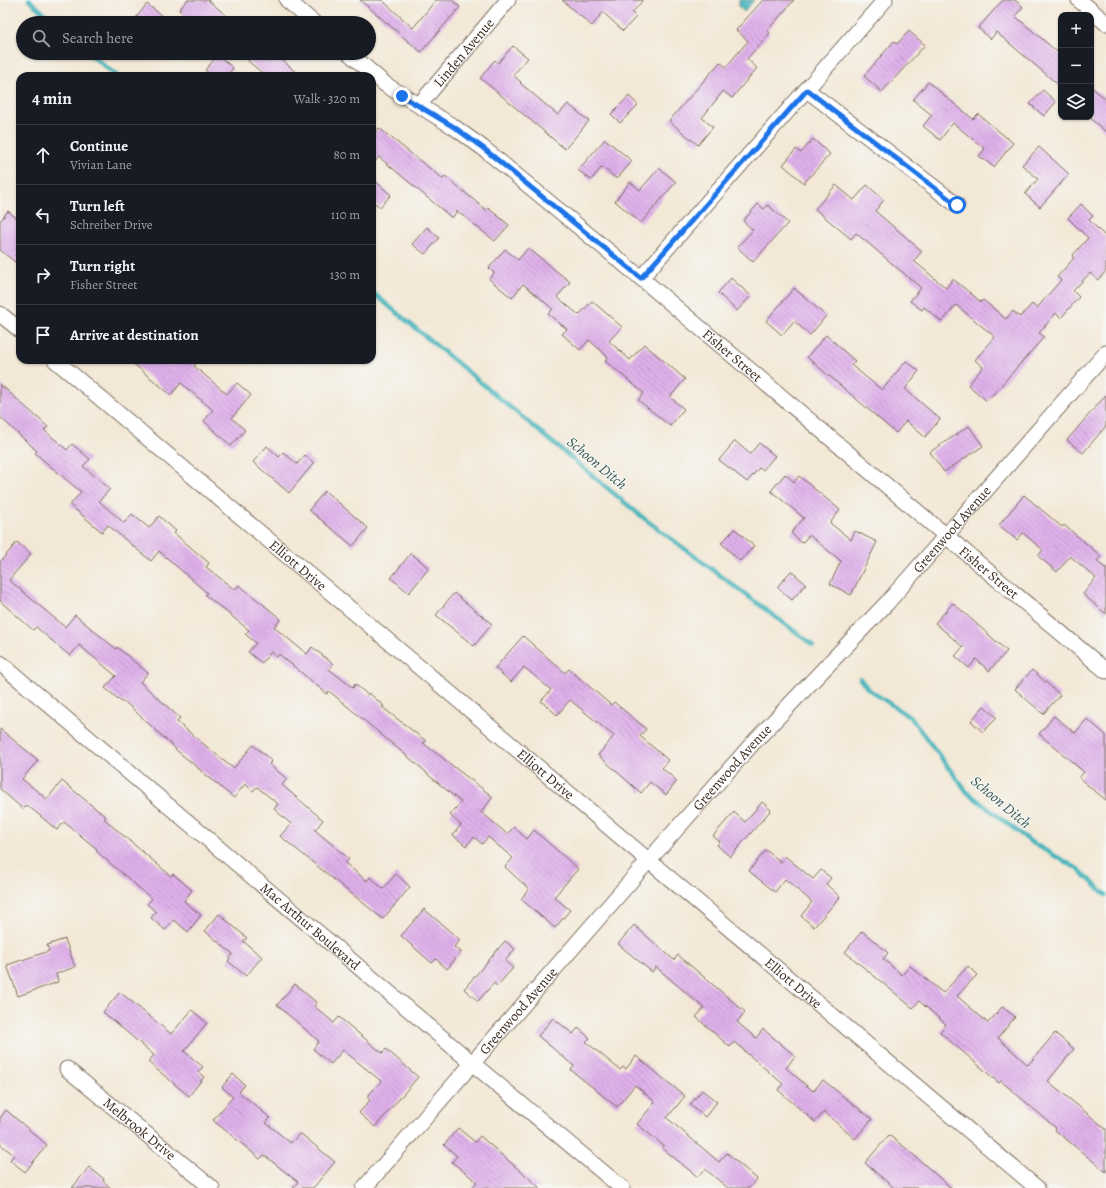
<!DOCTYPE html>
<meta charset="utf-8">
<style>
:root{--surface:#171b24;--page:#242831;--text:#f1f3f6;--muted:#9ea1a6;--line:#363941}
body{margin:0;font-family:Alegreya,serif;background:var(--page);color:var(--text)}
.controls{position:absolute;right:12px;top:12px;display:grid;overflow:hidden;border-radius:8px;box-shadow:0 1px 3px #0004}
.controls button{width:36px;height:36px;display:grid;place-items:center;padding:0;border:0;border-bottom:1px solid var(--line);background:var(--surface);color:var(--text);font:20px sans-serif}
.stop{position:absolute;width:12px;height:12px;margin:-9px;border:3px solid #1a73e8;border-radius:50%;background:#fff}
.stop.end{background:#1a73e8;border-color:#fff;box-shadow:0 1px 4px #0008}
.list{margin:0;padding:0;list-style:none}
h2{display:flex;justify-content:space-between;align-items:center;height:52px;margin:0;padding:0 16px;font-size:17px}
h2 small{font-size:13px;font-weight:400;color:var(--muted)}
.list li{display:grid;grid-template-columns:26px 1fr auto;gap:12px;align-items:center;box-sizing:border-box;height:60px;padding:0 16px;border-top:1px solid var(--line)}
.list b{display:block;font-size:15px;white-space:nowrap}
.list p{margin:0;font-size:13px;white-space:nowrap;color:var(--muted)}
.list em{font-size:13px;font-style:normal;color:var(--muted)}
.icon{flex:none;width:22px;height:22px;fill:none;stroke:currentColor;stroke-width:2;stroke-linecap:round;stroke-linejoin:round}
.map{position:relative;flex:none;width:1106px;height:1188px;overflow:hidden}
.search{position:absolute;background:var(--surface);box-shadow:0 1px 3px #0004;left:16px;top:16px;width:360px;height:44px;display:flex;align-items:center;gap:10px;box-sizing:border-box;padding:0 14px;border-radius:22px;color:var(--muted);font-size:15px}
.panel{position:absolute;background:var(--surface);box-shadow:0 1px 3px #0004;left:16px;top:72px;width:360px;height:292px;border-radius:12px}
.map>svg:first-child{display:block}
.water{fill:#45b5bc;stroke:#40706d}
.lines{fill:none;stroke-linecap:round;stroke-linejoin:round}
.stream{stroke:#45b5bc;stroke-width:4.5}
.building{fill:url(#building-back-hatch)}
.minor-casing{stroke:#7b6c5e;stroke-width:17}
.minor{stroke:#fff;stroke-width:15}
.route{stroke:#1a73e8;stroke-width:5}
.labels{text-anchor:middle;stroke-width:3;stroke-linejoin:round;paint-order:stroke}
.street-label{font-size:14px;fill:#3b2a1e;stroke:#f6f6f2}
.water-label{font-size:15px;font-style:italic;fill:#3e5b55;stroke:#f6f6f2}
</style>
<div class="map">
<svg width="1106" height="1188" viewBox="0 0 1106 1188">
<defs>
<pattern id="building-back-hatch" width="6" height="6" patternUnits="userSpaceOnUse"><rect width="6" height="6" fill="#dfb0eb"/><path d="M-1 5l2 2M0 0l6 6M5-1l2 2" fill="none" stroke="#b68fbe"/></pattern>
</defs>
<rect width="100%" height="100%" fill="#f6f6f2"/>
<filter id="ink" filterUnits="userSpaceOnUse"><feTurbulence type="fractalNoise" baseFrequency=".025" numOctaves="2"/><feDisplacementMap in="SourceGraphic" scale="8" xChannelSelector="R" yChannelSelector="G"/><feConvolveMatrix kernelMatrix="1 2 1 2 8 2 1 2 1" color-interpolation-filters="sRGB"/></filter>
<filter id="wash" filterUnits="userSpaceOnUse"><feTurbulence type="fractalNoise" baseFrequency=".012" numOctaves="4" result="noise"/><feDisplacementMap in="SourceGraphic" scale="16" xChannelSelector="R" yChannelSelector="G"/><feGaussianBlur stdDeviation="0.9" result="paint"/><feColorMatrix in="noise" values="0 0 0 0 0 0 0 0 0 0 0 0 0 0 0 0 0 1.4 0 .05"/><feComposite in="paint" operator="in"/></filter>
<g filter="url(#wash)">
<rect width="100%" height="100%" fill="#f3e8d6"/>
<!-- water -->
<path class="water" d="M739 0H754L744 12 739 7Z"/>
<g class="lines">
<!-- stream -->
<path class="stream" d="M29 0 55 23
M88 53 117 76
M372 292 641 516 813 645
M860 679 868 689 911 718 967 792 1031 842 1078 869 1106 895"/>
</g>
<g id="blocks">
<!-- building -->
<path class="building" d="M187 0H208L235 23H194L179 10Z
M360 0H382L413 28 436 0H452L460 7 421 52Z
M562 0H643L632 13 636 17 623 31 603 12 592 26Z
M763 0H794L767 31 770 33 747 59 757 68 732 98 723 91 702 118 713 127 698 145 669 121 720 62 726 67 748 41 736 30Z
M1003 0H1015L1023 7 1015 16 1061 55V87L996 32 991 39 978 28Z
M147 4 162 16 156 23H132Z
M909 31 925 45 882 92 864 76 894 41 897 44Z
M513 46 528 58 513 75 521 82 520 83 558 115 568 104 589 121 565 149 480 78 495 60 498 63Z
M254 53H284L280 58 300 76H266L248 61Z
M218 55 233 68 227 76H212L205 70Z
M928 82 973 119 978 114 1013 143 994 167 979 156 985 149 953 123 940 140 923 126 932 115 913 100Z
M1091 87 1106 99V132L1091 119Z
M1043 90 1056 102 1044 116 1030 104Z
M629 96 638 105 620 123 611 114Z
M379 128 443 179 445 176 486 210 488 208 509 225 495 241 457 211 452 218 379 157 372 165V137Z
M605 139 632 161 617 179 602 167 591 180 578 170Z
M813 139 830 154 804 183 783 165 796 149 801 153Z
M1039 147 1069 174 1040 207 1025 194 1038 179 1022 165Z
M659 168 676 182 641 223 615 201 630 182 640 190Z
M372 178 391 195 380 207 372 201Z
M836 185 854 200 867 185 884 200 875 211 922 251 914 261 946 288 953 279 981 302 983 300 1006 319 1013 311 1020 317 1032 304 1037 308 1061 280 1057 277 1074 258 1072 256 1088 238 1068 218 1081 204 1093 216 1089 220 1106 237V271L1098 280 1090 273 1073 291 1079 297 1061 318 1056 313 1039 333 1044 337 987 401 968 385 983 367 975 360 995 337 956 305 942 322 924 307 922 310 910 301 921 288 856 233 851 239 815 209Z
M758 204 764 209 768 205 788 223 753 262 737 247 753 230 743 221Z
M8 211 20 221V266L0 250V221Z
M427 227 439 238 425 254 412 244Z
M528 248 570 282 557 297 579 315 592 301 622 327 609 341 630 360 644 344 685 379 670 397 684 409 670 426 638 400 644 393 605 361 608 357 589 340 580 350 562 334 567 329 548 314 553 309 523 284 512 298 489 279 494 273 489 268 505 249 518 260Z
M731 278 751 296 737 311 718 293Z
M794 288 826 316 810 335 794 321 782 335 766 321Z
M826 335 855 361 851 365 882 390 906 361 919 371 905 389 940 419 925 437 906 421 896 433 807 357Z
M129 360H199L194 366 227 394 237 383 251 395 232 418 245 430 231 446 204 421 213 410 181 383 171 395Z
M0 384 48 427 44 430 67 450 72 444 90 459 83 466 110 489 99 501 124 523 132 514 149 528 159 516 176 531 174 533 209 563 206 567 235 590 239 585 281 619 274 627 307 654 312 647 333 664 329 669 353 688 355 684 368 695 369 693 384 706 382 707 426 741 423 743 493 797 481 812 507 834 514 827 527 839 534 830 578 869 554 897 570 910 555 928 521 899 529 889 505 867 513 858 488 837 482 844 474 837 466 846 453 835 461 825 450 815 461 802 426 773V772L329 691 327 694 279 654 277 657 271 652 262 663 248 652 256 643 245 634 249 630 205 595 207 593 159 551 151 561 108 525 102 532 70 505 81 492 35 453 37 451 0 417Z
M1106 395V426L1083 453 1067 440Z
M969 426 983 446 944 472 930 452Z
M735 441 750 454 759 443 775 456 763 470 759 468 747 482 719 460Z
M267 446 279 457 283 452 297 464 305 455 314 463 289 493 253 462Z
M785 474 794 482 799 476 840 510 830 523 851 540 855 531 877 542 851 595 830 584 841 561 809 535 802 543 791 533 804 518 771 491Z
M325 491 368 528 353 546 309 510Z
M1024 495 1062 527 1064 525 1101 556 1097 561 1105 568 1106 567V614L1083 594 1096 578 1070 556 1057 572 1038 556 1043 550 1023 533 1017 540 999 525Z
M735 529 754 546 740 561 721 543Z
M17 542 31 554 9 580 65 627 75 615 116 649 117 647 148 673 140 682 180 718 177 722 230 766 234 768 253 745 272 761 269 764 287 779 282 785 323 820 315 830 349 859 345 863 367 881 370 877 383 889 396 874 410 887 383 919 280 836 291 824 274 809 278 804 257 787 253 791 245 784 234 798 175 749V748L124 701 123 703 105 688 116 676 96 659 79 645 70 656 36 627 33 630 0 601V562Z
M411 553 429 568 409 593 391 578Z
M791 571 806 584 792 600 777 587Z
M454 593 492 624 474 646 436 615Z
M953 603 1007 651 989 671 976 659 969 668 955 656 963 647 935 623Z
M523 636 565 673 569 669 611 705 614 702 646 729 640 736 668 760 662 768 677 781 666 795 650 782 641 793 598 755 614 736 570 700 557 715 541 701 551 690 524 667 511 682 495 668Z
M1032 670 1060 695 1043 714 1015 689Z
M984 706 997 718 983 732 971 721Z
M1054 716 1075 733 1087 719 1106 735V800L1079 778 1084 772 1039 734Z
M0 729 38 760 22 779 47 799 62 781 106 817 104 819 171 876 173 874 192 890 184 901 201 915 188 932 174 920 165 930 151 918 156 912 147 904 152 899 96 851 97 849 64 822 57 830 27 805 23 809 0 789Z
M762 802 771 810 730 857 717 845 720 842 713 836 734 812 745 822Z
M766 850 781 862 785 856 813 879 821 870 831 878 826 884 840 897 814 927 801 916 812 902 785 879 775 892 749 871Z
M424 909 460 940 454 947 461 952 447 969 436 959 432 963 401 936Z
M219 914 247 938 243 941 262 957 246 976 228 961 233 954 205 931Z
M634 925 674 960 678 955 745 1012 737 1022 756 1038 763 1029 795 1056 786 1068 813 1091 823 1080 872 1119 855 1139 824 1112 815 1122 778 1090 783 1084 734 1042 730 1047 696 1017 704 1008 656 967 652 972 618 944Z
M862 931 888 953 883 959 902 975 910 966 943 993 968 966 977 975 957 996 988 1023 1002 1007 1015 1017 998 1038 1028 1065 1055 1033 1074 1049 1048 1081 1106 1129V1172L1055 1130 1056 1128 1001 1081 999 1083 940 1032 946 1024 919 1001 913 1008 845 952Z
M65 939 75 967 56 974 58 982 18 996 7 965 49 951 47 945Z
M505 941 515 949 505 961 513 968 497 986 494 983 478 1001 464 989Z
M295 984 317 1003 314 1006 334 1023 339 1017 382 1053 386 1049 418 1077 375 1127 359 1113 370 1100 367 1097 381 1081 343 1050 331 1064 313 1049 319 1041 277 1005Z
M120 992 171 1034 192 1010 207 1023 184 1051 203 1067 198 1072 204 1077 189 1096 148 1062 154 1055 103 1012Z
M553 1018 573 1034 578 1028 590 1038 586 1042 620 1070 623 1067 626 1069 636 1056 685 1096 667 1118 719 1162 727 1153 757 1179 749 1188H728L705 1169 698 1177 662 1148 664 1146 637 1124 655 1102 635 1085 617 1107 571 1070 574 1066 538 1036Z
M233 1074 245 1085 239 1092 270 1118 266 1123 291 1143 300 1133 335 1162 313 1188H293L298 1182 264 1155 260 1159 213 1120 233 1097 222 1087Z
M702 1090 717 1102 705 1117 690 1105Z
M6 1110 47 1145 25 1172 10 1160 14 1155 0 1144V1118Z
M458 1128 475 1142 480 1136 540 1188H472L477 1182 452 1162 457 1156 444 1145Z
M889 1135 908 1150 951 1188H894L865 1163Z
M89 1167 104 1179 103 1181 111 1188H72Z"/>
</g>
</g>
<g filter="url(#ink)">
<use href="#blocks" fill-opacity="0" stroke="#7b6c5e" stroke-width="1"/>
<g class="lines">
<!-- minor casing -->
<g class="minor-casing">
<g id="minor">
<path d="M287 0 314 23"/>
<path d="M1079 0 1106 23"/>
<path id="s1" d="M349 53 386 85 454 127 483 148 641 278 1106 671"/>
<path d="M807 90 957 205"/>
<path id="s2" d="M419 105 508 0"/>
<path d="M641 278 885 0"/>
<path d="M0 314 20 330"/>
<path id="s3" d="M55 360 1037 1188"/>
<path id="s4" d="M0 663 472 1063 622 1188"/>
<path id="s5" d="M67 1069 212 1188"/>
<path id="s6" d="M364 1188 649 860 753 743 887 603 1106 353"/>
</g>
</g>
<!-- minor -->
<use href="#minor" class="minor"/>
</g>
</g>
<g class="lines" filter="url(#ink)">
<!-- route -->
<path class="route" d="M402 96 454 127 483 148 641 278 807 90 957 205"/>
</g>
<g class="labels">
<!-- street labels -->
<g class="street-label">
<text dy="5" stroke="none"><textPath href="#s2" startOffset="69">Linden Avenue</textPath></text>
<text dy="5" stroke="none"><textPath href="#s1" startOffset="489">Fisher Street</textPath></text>
<text dy="5" stroke="none"><textPath href="#s6" startOffset="883">Greenwood Avenue</textPath></text>
<text dy="5" stroke="none"><textPath href="#s3" startOffset="318">Elliott Drive</textPath></text>
<text dy="5" stroke="none"><textPath href="#s1" startOffset="825">Fisher Street</textPath></text>
<text dy="5" stroke="none"><textPath href="#s6" startOffset="559">Greenwood Avenue</textPath></text>
<text dy="5" stroke="none"><textPath href="#s3" startOffset="642">Elliott Drive</textPath></text>
<text dy="5" stroke="none"><textPath href="#s4" startOffset="407">Mac Arthur Boulevard</textPath></text>
<text dy="5" stroke="none"><textPath href="#s3" startOffset="966">Elliott Drive</textPath></text>
<text dy="5" stroke="none"><textPath href="#s6" startOffset="235">Greenwood Avenue</textPath></text>
<text dy="5" stroke="none"><textPath href="#s5" startOffset="94">Melbrook Drive</textPath></text>
</g>
<!-- water labels -->
<g class="water-label">
<text transform="translate(597 463) rotate(40)" y="5">Schoon Ditch</text>
<text transform="translate(1001 802) rotate(40)" y="5">Schoon Ditch</text>
</g>
</g>
</svg>
<div class="controls">
<button>+</button>
<button>−</button>
<button><svg class="icon" aria-label="layers" viewBox="0 0 24 24"><path d="M12 4l9 5-9 5-9-5zM3 14l9 5 9-5"/></svg></button>
</div>
<div class="stop" style="left:957px;top:205px"></div>
<div class="stop end" style="left:402px;top:96px"></div>
<div class="search"><svg class="icon" aria-label="search" viewBox="0 0 24 24"><circle cx="10" cy="10" r="6"/><path d="M15 15l6 6"/></svg>Search here</div>
<section class="panel">
<h2>4 min<small>Walk · 320 m</small></h2>
<ul class="list">
<li><svg class="icon" aria-label="ahead" viewBox="0 0 24 24"><path d="M12 20V5M6 11l6-6 6 6"/></svg><div><b>Continue</b><p>Vivian Lane</p></div><em>80 m</em></li>
<li><svg class="icon" aria-label="left" viewBox="0 0 24 24"><path d="M17 20v-9H6M10 6l-5 5 5 5"/></svg><div><b>Turn left</b><p>Schreiber Drive</p></div><em>110 m</em></li>
<li><svg class="icon" aria-label="right" viewBox="0 0 24 24"><path d="M7 20v-9h11M14 6l5 5-5 5"/></svg><div><b>Turn right</b><p>Fisher Street</p></div><em>130 m</em></li>
<li><svg class="icon" aria-label="arrive" viewBox="0 0 24 24"><path d="M6 21V4h12l-3 4 3 4H6"/></svg><div><b>Arrive at destination</b></div></li>
</ul>
</section>
</div>
